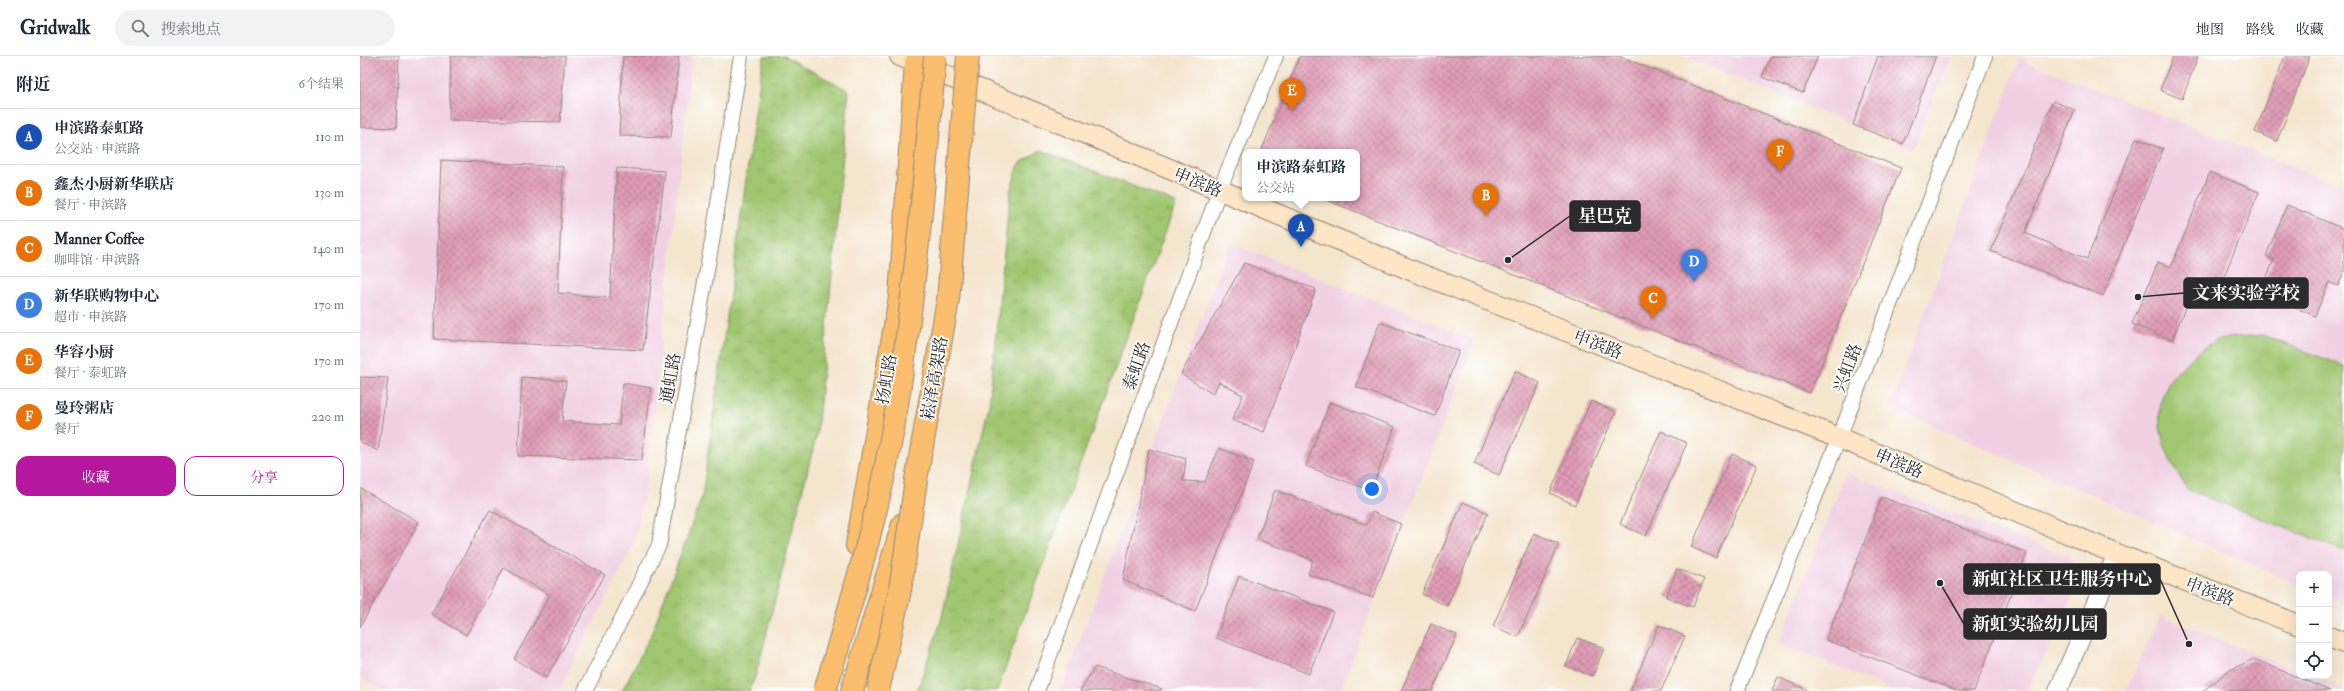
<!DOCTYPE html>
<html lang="zh">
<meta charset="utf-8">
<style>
:root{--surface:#fff;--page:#f2f2f3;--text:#1f2937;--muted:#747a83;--line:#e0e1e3;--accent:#b5179e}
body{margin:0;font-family:"IM FELL Double Pica","Noto Serif SC",serif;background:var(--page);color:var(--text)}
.controls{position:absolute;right:12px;bottom:12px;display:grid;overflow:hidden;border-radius:8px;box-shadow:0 4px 16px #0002}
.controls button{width:36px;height:36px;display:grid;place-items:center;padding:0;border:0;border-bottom:1px solid var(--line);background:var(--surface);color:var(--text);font:20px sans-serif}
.you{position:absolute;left:1012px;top:433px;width:14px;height:14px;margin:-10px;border:3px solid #fff;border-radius:50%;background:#1a73e8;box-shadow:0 0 0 6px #1a73e833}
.badge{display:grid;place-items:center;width:26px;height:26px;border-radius:50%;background:var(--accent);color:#fff;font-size:13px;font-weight:700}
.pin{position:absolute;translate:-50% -33px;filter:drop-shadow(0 1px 2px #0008)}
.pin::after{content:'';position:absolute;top:21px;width:14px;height:12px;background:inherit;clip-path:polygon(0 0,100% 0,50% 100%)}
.popup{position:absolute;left:882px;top:93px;width:118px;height:52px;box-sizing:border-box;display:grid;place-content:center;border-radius:8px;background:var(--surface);filter:drop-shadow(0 1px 3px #0005);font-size:13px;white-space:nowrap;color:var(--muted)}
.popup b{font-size:15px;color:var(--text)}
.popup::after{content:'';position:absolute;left:50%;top:100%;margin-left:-8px;border:8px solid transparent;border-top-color:var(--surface)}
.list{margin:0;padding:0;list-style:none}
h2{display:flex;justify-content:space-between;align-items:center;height:52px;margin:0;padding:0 16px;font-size:17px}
h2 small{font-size:13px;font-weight:400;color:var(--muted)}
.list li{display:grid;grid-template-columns:26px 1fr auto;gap:12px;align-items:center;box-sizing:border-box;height:56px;padding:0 16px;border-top:1px solid var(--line)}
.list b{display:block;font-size:15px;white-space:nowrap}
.list p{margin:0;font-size:13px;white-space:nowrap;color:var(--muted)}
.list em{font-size:13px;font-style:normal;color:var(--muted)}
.actions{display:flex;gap:8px;padding:12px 16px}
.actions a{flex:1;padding:9px 0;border:1px solid var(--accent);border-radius:12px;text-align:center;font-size:14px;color:var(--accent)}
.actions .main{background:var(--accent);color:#fff}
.icon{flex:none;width:22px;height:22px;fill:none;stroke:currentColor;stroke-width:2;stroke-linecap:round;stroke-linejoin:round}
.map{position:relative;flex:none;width:1984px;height:635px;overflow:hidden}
header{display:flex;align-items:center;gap:24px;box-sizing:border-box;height:56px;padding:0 20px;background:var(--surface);border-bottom:1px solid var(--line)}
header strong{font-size:19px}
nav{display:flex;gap:22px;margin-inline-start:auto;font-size:14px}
.search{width:280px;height:36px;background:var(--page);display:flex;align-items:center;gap:10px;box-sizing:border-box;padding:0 14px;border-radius:22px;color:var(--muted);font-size:15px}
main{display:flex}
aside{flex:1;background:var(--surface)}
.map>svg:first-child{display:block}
.built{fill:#f1d0e3}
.grass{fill:url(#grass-tufts);stroke:#66784e}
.pitch{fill:#a0c671;stroke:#66784e}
.building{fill:url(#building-cross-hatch)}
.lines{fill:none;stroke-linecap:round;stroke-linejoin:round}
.minor-casing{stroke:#90887c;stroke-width:16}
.tertiary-casing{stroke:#90887c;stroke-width:20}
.secondary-casing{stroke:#90887c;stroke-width:22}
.primary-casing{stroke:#90887c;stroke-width:24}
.trunk-casing{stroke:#90887c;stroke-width:24}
.minor{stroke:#fff;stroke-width:14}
.tertiary{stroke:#fff;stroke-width:18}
.secondary{stroke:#fde5c5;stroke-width:20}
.primary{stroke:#fbbd6e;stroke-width:22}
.trunk{stroke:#fbbd6e;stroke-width:22}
.trunk-bridge-casing{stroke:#90887c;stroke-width:24;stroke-linecap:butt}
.trunk-bridge{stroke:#fbbd6e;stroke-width:22}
.labels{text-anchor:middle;stroke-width:3.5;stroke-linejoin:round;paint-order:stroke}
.street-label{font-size:17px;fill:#2b2b2b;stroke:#fff}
.leader{fill:none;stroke:#2b2b2b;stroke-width:1.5}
.callout-dot{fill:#2b2b2b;stroke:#fff;stroke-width:1.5}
.callout{fill:#2b2b2b;stroke:#2b2b2b;stroke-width:1.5}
.callout-label{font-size:18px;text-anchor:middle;font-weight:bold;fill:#fff}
</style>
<header>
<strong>Gridwalk</strong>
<div class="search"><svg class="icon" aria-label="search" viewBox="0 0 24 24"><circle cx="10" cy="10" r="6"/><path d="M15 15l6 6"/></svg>搜索地点</div>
<nav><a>地图</a><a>路线</a><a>收藏</a></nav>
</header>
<main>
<aside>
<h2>附近<small>6个结果</small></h2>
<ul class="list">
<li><span class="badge" style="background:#1a4fb4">A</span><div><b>申滨路泰虹路</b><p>公交站 · 申滨路</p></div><em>110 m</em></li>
<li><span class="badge" style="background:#e8710a">B</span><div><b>鑫杰小厨新华联店</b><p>餐厅 · 申滨路</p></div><em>130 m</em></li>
<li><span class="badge" style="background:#e8710a">C</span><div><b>Manner Coffee</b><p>咖啡馆 · 申滨路</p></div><em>140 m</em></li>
<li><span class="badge" style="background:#3f7fe0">D</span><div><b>新华联购物中心</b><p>超市 · 申滨路</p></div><em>170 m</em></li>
<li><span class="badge" style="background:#e8710a">E</span><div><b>华容小厨</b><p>餐厅 · 泰虹路</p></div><em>170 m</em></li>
<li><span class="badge" style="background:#e8710a">F</span><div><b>曼玲粥店</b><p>餐厅</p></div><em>220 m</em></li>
</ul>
<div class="actions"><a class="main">收藏</a><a>分享</a></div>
</aside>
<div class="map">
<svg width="1984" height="635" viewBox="0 0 1984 635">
<defs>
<pattern id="grass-tufts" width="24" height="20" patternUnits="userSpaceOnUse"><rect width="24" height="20" fill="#a0c671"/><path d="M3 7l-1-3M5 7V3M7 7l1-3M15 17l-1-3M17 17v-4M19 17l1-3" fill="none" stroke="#8aaa62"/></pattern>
<pattern id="building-cross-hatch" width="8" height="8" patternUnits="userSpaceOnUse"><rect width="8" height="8" fill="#e19db7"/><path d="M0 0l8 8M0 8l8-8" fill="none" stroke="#b78095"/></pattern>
</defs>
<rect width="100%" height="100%" fill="#fff"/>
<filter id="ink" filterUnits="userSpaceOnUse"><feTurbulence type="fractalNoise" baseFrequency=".025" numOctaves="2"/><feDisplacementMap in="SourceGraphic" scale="8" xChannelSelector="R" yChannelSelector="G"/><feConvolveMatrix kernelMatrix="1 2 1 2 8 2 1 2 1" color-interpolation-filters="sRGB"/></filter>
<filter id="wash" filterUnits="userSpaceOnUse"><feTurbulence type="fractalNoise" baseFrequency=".012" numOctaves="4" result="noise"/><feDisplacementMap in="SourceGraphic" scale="16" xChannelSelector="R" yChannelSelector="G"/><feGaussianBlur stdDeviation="0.9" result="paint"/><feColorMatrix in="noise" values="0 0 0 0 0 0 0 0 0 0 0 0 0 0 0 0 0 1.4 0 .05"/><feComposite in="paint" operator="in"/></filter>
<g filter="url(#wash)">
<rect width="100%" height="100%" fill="#f4e5cd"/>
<!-- built -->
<path class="built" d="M0 0H332L286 428 274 487 199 635H25L0 621Z
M1324 0H1591L1553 93Z
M1659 3 1984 131V549L1969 542V518H1939V529L1530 351Z
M870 187 1115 284 980 635H701Z
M1486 417 1709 501 1716 509 1717 533 1667 635H1534L1419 587Z
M1800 560 1939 615V620H1952L1984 633V635H1766Z"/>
<!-- grass -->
<path class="grass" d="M424 0 489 35 457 377 396 619 389 635H262L291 579 342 441 400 22 404 1Z
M681 94 816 147 637 635H557L581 565 629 348 650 136 659 108Z"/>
<!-- pitch -->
<path class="pitch" d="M1902 279 1984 310V495L1828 434C1806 400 1787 363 1810 324 1814 318 1821 313 1825 308 1833 301 1844 290 1854 286 1868 280 1887 281 1902 279Z"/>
<g id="blocks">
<!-- building -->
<path class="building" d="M0 0H39L36 72 0 71Z
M91 0H205L200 66 89 64Z
M263 0H319L311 81 259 80Z
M940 0H1259L1541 112 1450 337 964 143 997 142V96H901Z
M1411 0H1458L1443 37 1402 21Z
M1518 0H1576L1543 88 1493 69Z
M1813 0H1838L1822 43 1800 34Z
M1925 0H1950L1917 85 1895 76Z
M1693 45 1715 54 1665 177 1727 203 1776 82 1803 93 1743 240 1631 195Z
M81 104 203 111 198 237 250 242 257 112 305 115 283 294 74 283Z
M1850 116 1899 136 1855 242 1833 233 1812 284 1772 268 1798 206 1811 211Z
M1927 149 1984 173V216L1978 230 1969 226 1955 260 1900 237 1914 204 1906 200Z
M884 207 956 233 904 376 872 364 883 339 859 326 853 338 821 318Z
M1020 266 1099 295 1075 360 996 331Z
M1155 315 1180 327 1139 419 1114 408Z
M0 321 28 322 18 395 0 386Z
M162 321 206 325 202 365 259 369 263 327 291 332 282 404 158 400Z
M1231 345 1256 356 1215 449 1190 437Z
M970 346 1035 371 1011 435 946 410Z
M1301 375 1327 387 1286 480 1260 468Z
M859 392 894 406 835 555 763 524 789 393 826 403 823 425 845 426Z
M1372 398 1397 409 1356 502 1331 491Z
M0 432 59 466 0 571Z
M915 434 1007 469 1012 456 1041 468 1013 542 948 518 953 504 897 483Z
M1522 441 1667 497 1614 635H1598L1466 584Z
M1103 446 1128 457 1087 550 1062 538Z
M130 454 245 519 186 622 154 603 190 539 144 512 106 579 71 558Z
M1174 477 1199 488 1158 581 1133 570Z
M1317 513 1344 523 1333 551 1306 541Z
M879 520 973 556 949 618 856 582Z
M1071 568 1097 579 1072 635H1041Z
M1299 569 1325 580 1301 635H1270Z
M1217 582 1244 592 1233 620 1206 610Z
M1894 603 1970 635H1843L1868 615Z
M735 611 802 633 801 635H720Z
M1418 621 1449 635H1412Z"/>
</g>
</g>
<g filter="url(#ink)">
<use href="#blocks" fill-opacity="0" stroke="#90887c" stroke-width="1"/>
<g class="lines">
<!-- minor casing -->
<g class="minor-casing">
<path id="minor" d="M225 635 299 489 353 180 381 0
M677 635 859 135 916 0
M1377 635 1479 382 1625 0"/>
</g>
<!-- tertiary casing -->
<g class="tertiary-casing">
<path id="tertiary" d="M1698 635 1757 498"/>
</g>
<!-- secondary casing -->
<g class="secondary-casing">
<path id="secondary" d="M540 0 1053 215 1479 382 1757 498 1939 569
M1969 581 1984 587"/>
</g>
<!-- primary casing -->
<g class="primary-casing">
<path id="primary" d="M497 489 540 241 556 6"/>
</g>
<!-- trunk casing -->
<g class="trunk-casing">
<path id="trunk" d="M492 635 543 468"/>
</g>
<!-- minor -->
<use href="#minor" class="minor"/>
<!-- tertiary -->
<use href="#tertiary" class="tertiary"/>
<!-- secondary -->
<use href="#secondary" class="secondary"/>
<!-- primary -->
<use href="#primary" class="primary"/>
<!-- trunk -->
<use href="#trunk" class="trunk"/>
<!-- trunk-bridge casing -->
<g class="trunk-bridge-casing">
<path id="trunk-bridge" d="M465 635C492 543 521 450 536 355 555 238 565 118 575 0
M518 635 540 534 556 424 588 244 608 0"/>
</g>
<!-- trunk-bridge -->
<use href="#trunk-bridge" class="trunk-bridge"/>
</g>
</g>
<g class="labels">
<!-- street labels -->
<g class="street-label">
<text transform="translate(838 126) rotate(23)" y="6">申滨路</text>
<text transform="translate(1238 288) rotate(21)" y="6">申滨路</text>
<text transform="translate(776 310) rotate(-70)" y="6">泰虹路</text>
<text transform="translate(1487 312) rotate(-69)" y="6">兴虹路</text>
<text transform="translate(310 322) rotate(-80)" y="6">通虹路</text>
<text transform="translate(574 322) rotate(-80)" y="6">崧泽高架路</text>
<text transform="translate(526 323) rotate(-80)" y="6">扬虹路</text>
<text transform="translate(1539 407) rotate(23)" y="6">申滨路</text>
<text transform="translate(1850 535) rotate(21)" y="6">申滨路</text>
</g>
</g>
<!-- callouts -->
<path class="leader" d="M1148 204L1210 160M1778 241L1824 237M1829 588L1800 523M1580 527L1604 568"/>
<g class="callout-dot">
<circle cx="1148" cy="204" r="4"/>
<circle cx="1778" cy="241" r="4"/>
<circle cx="1829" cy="588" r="4"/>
<circle cx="1580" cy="527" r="4"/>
</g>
<g class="callout">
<rect x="1210" y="145" width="70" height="30" rx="4"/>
<rect x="1824" y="222" width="124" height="30" rx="4"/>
<rect x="1604" y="508" width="196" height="30" rx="4"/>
<rect x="1604" y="553" width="142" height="30" rx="4"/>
</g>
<g class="callout-label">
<text x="1245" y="166">星巴克</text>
<text x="1886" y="243">文来实验学校</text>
<text x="1702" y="529">新虹社区卫生服务中心</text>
<text x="1675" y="574">新虹实验幼儿园</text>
</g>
</svg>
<div class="controls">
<button>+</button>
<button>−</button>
<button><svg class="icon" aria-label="locate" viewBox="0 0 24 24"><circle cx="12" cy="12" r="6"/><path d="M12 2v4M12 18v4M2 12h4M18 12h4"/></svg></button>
</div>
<div class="you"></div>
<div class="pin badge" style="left:941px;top:191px;background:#1a4fb4">A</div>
<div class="popup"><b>申滨路泰虹路</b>公交站</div>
<div class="pin badge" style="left:1126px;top:160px;background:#e8710a">B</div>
<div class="pin badge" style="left:1293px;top:263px;background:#e8710a">C</div>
<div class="pin badge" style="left:1334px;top:226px;background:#3f7fe0">D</div>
<div class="pin badge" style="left:932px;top:55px;background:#e8710a">E</div>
<div class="pin badge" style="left:1420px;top:116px;background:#e8710a">F</div>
</div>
</main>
